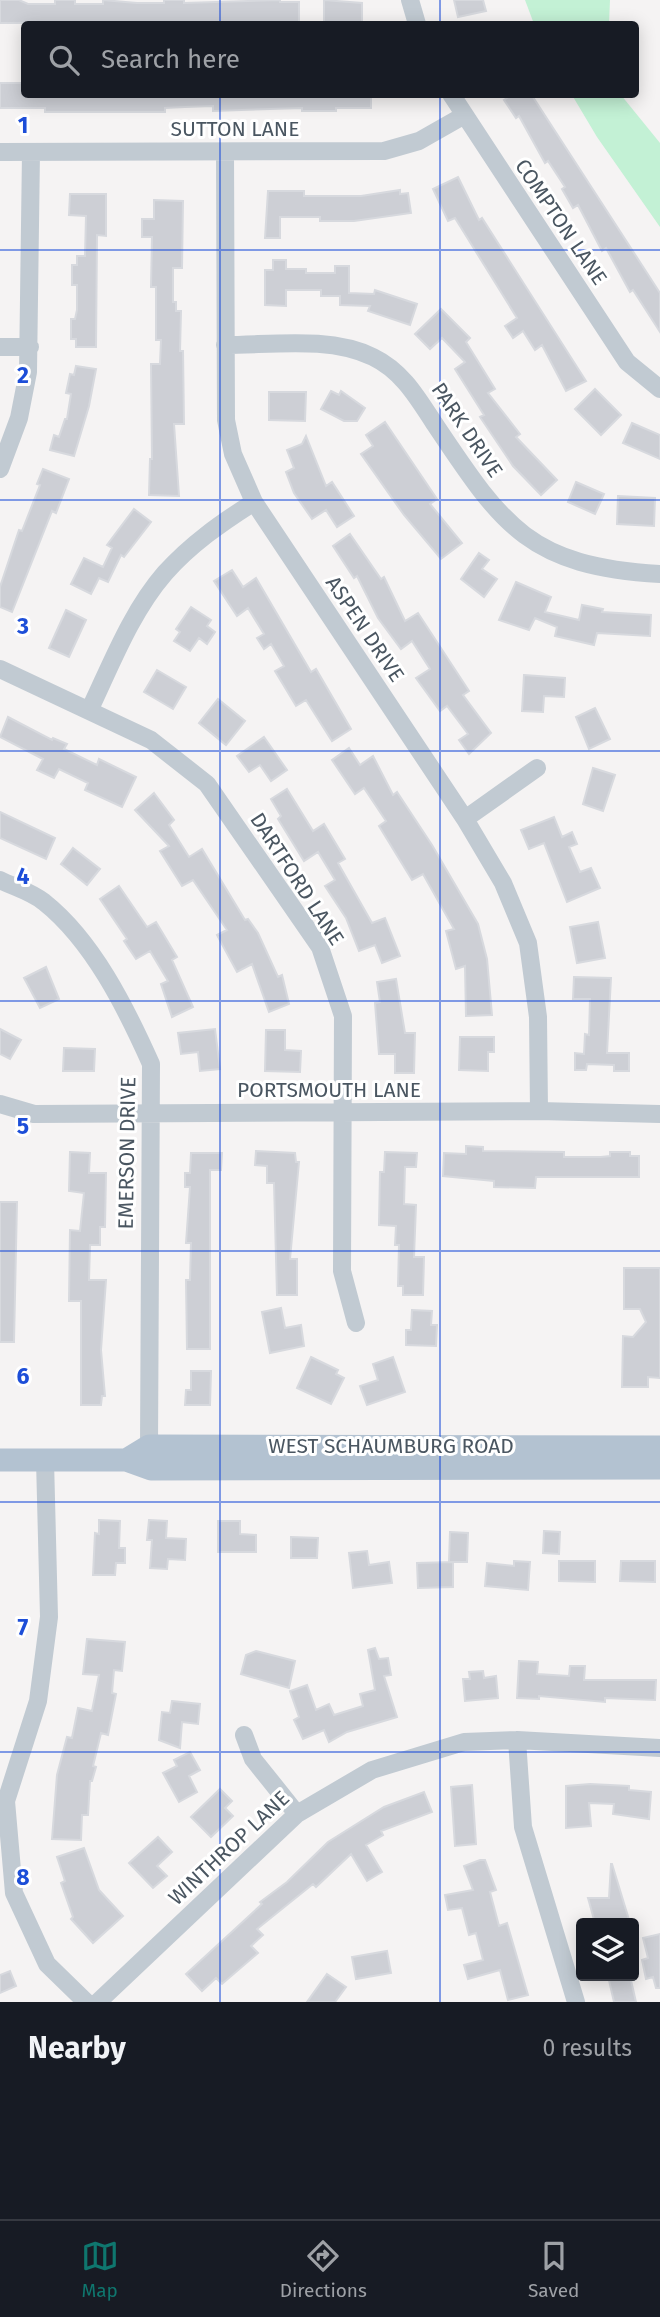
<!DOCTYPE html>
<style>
:root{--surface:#171b24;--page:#242831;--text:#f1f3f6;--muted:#9ea1a6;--line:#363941;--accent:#0f766e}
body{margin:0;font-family:"Fira Sans",sans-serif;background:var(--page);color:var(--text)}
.controls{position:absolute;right:21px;bottom:21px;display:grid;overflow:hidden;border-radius:7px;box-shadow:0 4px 18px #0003}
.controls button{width:63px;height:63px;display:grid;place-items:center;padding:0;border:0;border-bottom:2px solid var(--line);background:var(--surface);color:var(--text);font:35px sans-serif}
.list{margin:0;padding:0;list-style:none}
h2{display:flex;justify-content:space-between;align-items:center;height:91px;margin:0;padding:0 28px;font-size:30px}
h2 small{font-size:23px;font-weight:400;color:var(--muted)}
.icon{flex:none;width:38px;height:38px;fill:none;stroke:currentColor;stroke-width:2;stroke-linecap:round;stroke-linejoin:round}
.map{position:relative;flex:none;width:660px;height:2002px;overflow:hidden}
.search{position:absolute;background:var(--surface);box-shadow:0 4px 18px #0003;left:21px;right:21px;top:21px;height:77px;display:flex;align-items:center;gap:18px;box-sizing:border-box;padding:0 24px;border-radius:7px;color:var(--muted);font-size:26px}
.sheet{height:217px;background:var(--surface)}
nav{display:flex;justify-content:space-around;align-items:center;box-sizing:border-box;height:98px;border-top:2px solid var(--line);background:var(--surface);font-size:19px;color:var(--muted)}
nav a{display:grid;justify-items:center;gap:4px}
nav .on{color:var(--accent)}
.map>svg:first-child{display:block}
.green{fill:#c3f1d5}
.building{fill:#cdcfd5;stroke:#d7d9de;stroke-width:2}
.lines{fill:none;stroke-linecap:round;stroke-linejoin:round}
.minor{stroke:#c1cad2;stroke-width:18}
.major{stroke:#b3c2d1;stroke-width:23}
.grid{fill:none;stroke:#1d4ed8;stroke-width:2;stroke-opacity:0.55}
.labels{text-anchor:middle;stroke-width:6;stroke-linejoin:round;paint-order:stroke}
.street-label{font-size:21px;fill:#4a5661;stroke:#fff}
.grid-label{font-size:23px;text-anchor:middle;font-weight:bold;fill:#1d4ed8;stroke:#fff;stroke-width:6;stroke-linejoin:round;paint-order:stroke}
</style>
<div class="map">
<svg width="660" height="2002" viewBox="0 0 660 2002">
<rect width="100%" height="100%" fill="#f5f3f3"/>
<!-- green -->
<path class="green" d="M525 0H610L609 24H534Z
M572 95H621L660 143V227L597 137Z"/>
<!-- building -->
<path class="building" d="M0 0H19L28 4H55V0H75V4H103V0L137 3H164V0H184V3L280 0V2H299V22L0 23Z
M324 0 362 3V23L324 24Z
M454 0H483L486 11 458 17Z
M0 83H24V94H371V108H336V111H302V108L213 111V106L185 107 165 108V112H45V108H0Z
M513 94H531L660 293V332L633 290 630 292 606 248 602 251 578 205 573 208 562 189 565 187 548 161 545 163 519 116 516 118 504 100Z
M458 177 479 220 482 218 586 381 566 391 542 345 535 350 523 331 513 338 505 326 517 318 455 218 448 221 433 189Z
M400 190V194L408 193 411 213 354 221H320V217H280V238H265L268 191H304V196H361Z
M70 194H106V236L97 235 96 347H76V339H71V319H75L77 310V285H72V265H77V256H85L86 216 69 215Z
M154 200 183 201 182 268H173V302H176V311H181L180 351H183L184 424H174L179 496 149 495 150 459H152L151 364H160L161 340H156V287H151L152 237H142V219H154Z
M273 260H286V269H306V273H335V266H349V293L374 294 375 290 417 304 410 325 368 311 370 306 340 305V296H321V290H286V306L265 305V270H273Z
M441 309 470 338 466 342 495 389 488 393 520 434 516 437 557 480 541 495 513 466 480 417 484 415 455 369 465 362 442 338 430 349 415 334Z
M76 366 96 369 89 406 74 456 50 450 54 435 59 437 65 419H67L71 394 66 393 70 374 74 375Z
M595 389 621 415 601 435 575 409Z
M331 391 339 395 341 391 365 408 357 421H344L321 409Z
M269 392H306L305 421 269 420Z
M385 422 437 499 430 504 462 543 441 559 404 515 361 454 373 446 366 435Z
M632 423 660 435V459L623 443Z
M306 436 326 486 332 482 354 516 337 527 326 510 312 519 294 493 286 472 294 468 287 450 302 444Z
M43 469 69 479 56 513 52 511 12 612 0 607V587L19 530 22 531 40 485 37 484Z
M576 482 604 494 595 514 568 502Z
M618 496 655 498 654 526 617 524Z
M134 509 151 522 124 557 121 555 108 582 99 578 91 594 71 584 84 558 103 567 112 548 107 545Z
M350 534 381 579 384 577 405 621 418 613 469 691 463 695 491 733 469 754 459 740 468 734 447 706 440 711 416 678 430 669 412 641 401 649 378 618 357 576 354 578 333 546Z
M479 553 489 560 482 569 497 579 484 597 461 579Z
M232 570 243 587 256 578 311 672 316 669 351 729 332 741 306 700 296 706 275 671 284 666 271 644 264 649 257 638 264 634 248 608 237 616 214 581Z
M516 582 551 597 545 612 579 620 582 605 603 609 602 612 651 615 650 636 597 633 594 645 555 636 557 627 535 618 529 630 499 620Z
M191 607 211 620 207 626 215 632 207 644 199 638 190 651 174 641 180 632 176 629Z
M66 610 86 620 69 657 49 648Z
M157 670 186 687 173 709 144 692Z
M524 675 565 678 564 697 544 696 543 712 522 711Z
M218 699 245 721 226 745 199 723Z
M595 708 610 739 589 749 576 717Z
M8 717 52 740 53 738 67 744 64 749 97 765 99 759 136 777 122 807 85 790 88 783 59 769 54 778 37 770 43 759 0 737Z
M264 737 287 770 271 781 260 765 249 772 237 756Z
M349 748 360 765 373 756 393 795 397 792 432 845 478 924 487 959 492 1015 466 1016 465 966 456 969 446 931 454 929 423 874 412 880 379 826 386 821 364 788 355 794 332 760Z
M593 768 615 775 603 811 583 804Z
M287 789 313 831 324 824 345 859 338 863 372 923 385 918 400 956 382 963 375 945 359 951 346 918 325 886 335 880 318 852 304 861 278 819 281 816 271 799Z
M154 793 174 820 169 825 189 857 202 849 245 920 248 919 258 933 278 977 282 975 289 1004 269 1012 252 964 237 972 217 935 227 930 193 880 182 886 160 851 169 846 135 810Z
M0 812 55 838 46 859 0 838Z
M554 817 562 837 572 832 577 844 569 847 580 872 591 868 600 888 567 902 544 843 529 849 521 830Z
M73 848 100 869 87 885 61 864Z
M119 886 147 927 156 922 177 957 172 960 193 1007 172 1017 161 984 168 981 150 951 136 959 124 941 127 939 100 899Z
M598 922 605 958 577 963 570 927Z
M46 967 59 999 40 1008 24 978Z
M574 977 611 978 607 1053H629V1071H614V1065L587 1064 586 1070H575V1053L584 1054 585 1034 589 1035 590 999H573Z
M396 979 405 1033H415L414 1073H395V1054H379L375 1003 380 1002 377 982Z
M0 1029 21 1040 10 1059 0 1054Z
M215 1029 220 1069 200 1071 198 1052 181 1054 178 1033Z
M266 1030H285V1050L301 1051 300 1072 265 1071Z
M460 1037H494V1052H488V1071L459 1070Z
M64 1048 95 1049 94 1071H63Z
M466 1146 483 1147V1151L564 1152V1157H601L610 1156V1152H630V1156H639V1177H536L535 1188 494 1187V1181L443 1176 444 1153 466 1154Z
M256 1151 295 1153 296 1162H299L290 1259H297V1295H277L274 1183H267V1166L255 1165Z
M70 1152 90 1153 89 1173H106L105 1227H100V1245H90L89 1280H106L101 1350 105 1396H102L101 1405H81V1301H69L70 1230 80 1231 84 1193 69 1191Z
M385 1152 417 1153 416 1167H405L404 1204 416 1205 414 1257H424L423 1295H403V1286H398L399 1245H395L396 1226 379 1225 380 1172H384Z
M191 1153H222L221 1170H210V1349H187L186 1280H190L191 1243H186L190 1187H185V1173H190Z
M0 1202H17L14 1342H0Z
M624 1268H660V1378L648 1377V1387H622L623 1336 633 1337 646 1322 640 1309H624Z
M281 1308 285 1328 301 1325 304 1346 270 1353 262 1312Z
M412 1310 432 1311 431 1325H437L436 1346 406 1345V1330H411Z
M311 1357 338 1370 336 1374 344 1378 331 1404 297 1388Z
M393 1357 405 1392 367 1405 360 1386 378 1380 373 1364Z
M191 1371H211L210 1405H185L186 1390H191Z
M99 1520 120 1521 119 1548H125V1563H116L115 1575H93L95 1533 99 1534Z
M149 1520 167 1521 166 1538 186 1539 185 1560 168 1559 167 1569 150 1568 152 1540H147Z
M218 1521H240V1534L256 1535V1552H218Z
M544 1531 560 1532 559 1554 543 1553Z
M450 1532 468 1533 467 1562H449Z
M291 1537 318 1538 317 1558H291Z
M367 1551 369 1565 389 1562 392 1583 353 1588 349 1553Z
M514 1561 530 1562 528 1590 485 1586 487 1563 514 1566Z
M559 1561H595V1582L559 1581Z
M621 1561H655V1582L620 1581Z
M453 1562V1587L418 1588 417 1563Z
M87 1639 125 1642 122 1671 114 1670 112 1693 116 1694 108 1735 101 1733 93 1766 96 1767 92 1781H90L88 1815H82L81 1840 52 1839 57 1775 67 1737 72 1738 78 1708 92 1711 99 1675 83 1674Z
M375 1648 379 1659 388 1658 391 1675 384 1676 397 1717 347 1732 329 1742 324 1730 303 1739 294 1720 299 1717 290 1691 307 1685 316 1710 329 1704 334 1715 363 1706 360 1694 375 1690 368 1650Z
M256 1651 295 1661 289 1688 241 1674 246 1655Z
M519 1661 538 1662 537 1674 569 1676 570 1666H585L584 1680H656L655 1700 605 1698V1702L539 1696V1699L517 1698Z
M483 1671 484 1678 496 1676 498 1698 465 1701 463 1679H470L469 1672Z
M172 1701 200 1704 198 1724 182 1722 180 1748 159 1740 162 1712 170 1713Z
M190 1752 200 1770 189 1776 197 1792 179 1802 163 1773 177 1766 174 1760Z
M590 1784 629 1786V1790L651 1792 649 1819 613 1814 614 1804 589 1803 591 1826 566 1828V1786Z
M472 1785 476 1844 455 1846 451 1787Z
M220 1789 232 1801 225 1808 233 1816 211 1837 191 1817Z
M424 1792 432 1812 381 1831 383 1835 366 1845 382 1872 367 1881 351 1854 316 1887 313 1884 257 1929 263 1935 251 1946 258 1953 222 1984 216 1978 202 1991 186 1974 262 1904 260 1902 287 1882 328 1842 384 1807Z
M158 1837 172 1852 157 1866 167 1876 153 1888 129 1863Z
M84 1848 99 1890 123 1916 93 1943 71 1919 73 1917 61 1883 65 1881 57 1857Z
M480 1860H485L496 1890 490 1892 499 1926 507 1923 528 1995 508 2000 500 1970 468 1979 464 1965 483 1960 476 1933 469 1935 462 1908 448 1910 445 1895 473 1890 464 1866Z
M611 1864H612L630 1923H595L588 1898H609Z
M660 1934V1988H656L653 1977 646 1979 642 1960 648 1958 643 1938Z
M387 1951 391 1973 356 1979 352 1957Z
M10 1971 16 1986 0 1993V1975Z
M327 1974 346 1987 335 2002H307Z
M608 1976H630L636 2002H614Z"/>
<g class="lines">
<!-- minor -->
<path class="minor" d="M410 0 417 24
M451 94 627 362 660 389
M0 152 384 151 419 141 463 116
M225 152 226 420 233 454 254 502 465 819 503 883 528 943 538 1017 539 1111
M225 345C272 345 330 336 373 357 402 371 417 397 434 423 503 526 528 566 660 574
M0 347H30
M0 469 19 418 28 372 31 152
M0 669 151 740 207 784 320 947 343 1016 342 1271 356 1323
M89 711C111 665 131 612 165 573 191 544 221 523 254 502
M465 819 537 768
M0 880C14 887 32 892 44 902 93 941 126 1008 151 1064L149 1446
M0 1104 34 1114 539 1111 660 1114
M45 1460 49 1617 38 1701 6 1801 14 1893 47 1964 86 2002
M244 1735 253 1759 297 1814
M517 1740 523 1827 576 2002
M98 2002 297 1814 372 1770 464 1742 517 1740 660 1748"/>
<!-- major -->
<path class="major" d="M0 1460H126L151 1469 660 1468
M126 1460 149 1446 660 1447"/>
</g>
<!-- grid -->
<path class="grid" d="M220 0V24M440 0V24M220 94V2002M440 94V2002M0 250H660M0 500H660M0 751H660M0 1001H660M0 1251H660M0 1502H660M0 1752H660"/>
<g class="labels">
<!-- street labels -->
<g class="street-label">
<text x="235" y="136">SUTTON LANE</text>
<text transform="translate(561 222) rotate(56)" y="7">COMPTON LANE</text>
<text transform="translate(467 430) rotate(56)" y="7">PARK DRIVE</text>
<text transform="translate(365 629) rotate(56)" y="7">ASPEN DRIVE</text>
<text transform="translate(297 879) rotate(57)" y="7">DARTFORD LANE</text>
<text x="329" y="1097">PORTSMOUTH LANE</text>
<text transform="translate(127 1153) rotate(-89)" y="7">EMERSON DRIVE</text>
<text x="391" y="1453">WEST SCHAUMBURG ROAD</text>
<text transform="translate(229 1848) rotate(-43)" y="7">WINTHROP LANE</text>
</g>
</g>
<g class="grid-label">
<text x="23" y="133">1</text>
<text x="23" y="383">2</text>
<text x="23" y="634">3</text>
<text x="23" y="884">4</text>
<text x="23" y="1134">5</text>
<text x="23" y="1384">6</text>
<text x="23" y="1635">7</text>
<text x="23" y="1885">8</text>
</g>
</svg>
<div class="controls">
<button><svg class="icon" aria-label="layers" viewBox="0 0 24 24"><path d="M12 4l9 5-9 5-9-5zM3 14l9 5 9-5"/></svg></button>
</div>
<div class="search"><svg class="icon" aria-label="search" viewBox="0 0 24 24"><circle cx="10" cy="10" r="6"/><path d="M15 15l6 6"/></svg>Search here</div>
</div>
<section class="sheet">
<h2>Nearby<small>0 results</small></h2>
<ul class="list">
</ul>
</section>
<nav>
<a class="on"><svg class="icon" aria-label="map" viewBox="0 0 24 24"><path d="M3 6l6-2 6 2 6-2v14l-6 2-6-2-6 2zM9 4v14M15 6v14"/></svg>Map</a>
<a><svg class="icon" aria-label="directions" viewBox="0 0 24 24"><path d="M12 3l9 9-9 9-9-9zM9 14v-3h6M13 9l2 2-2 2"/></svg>Directions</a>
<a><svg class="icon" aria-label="saved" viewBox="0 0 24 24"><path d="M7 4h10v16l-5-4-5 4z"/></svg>Saved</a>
</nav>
